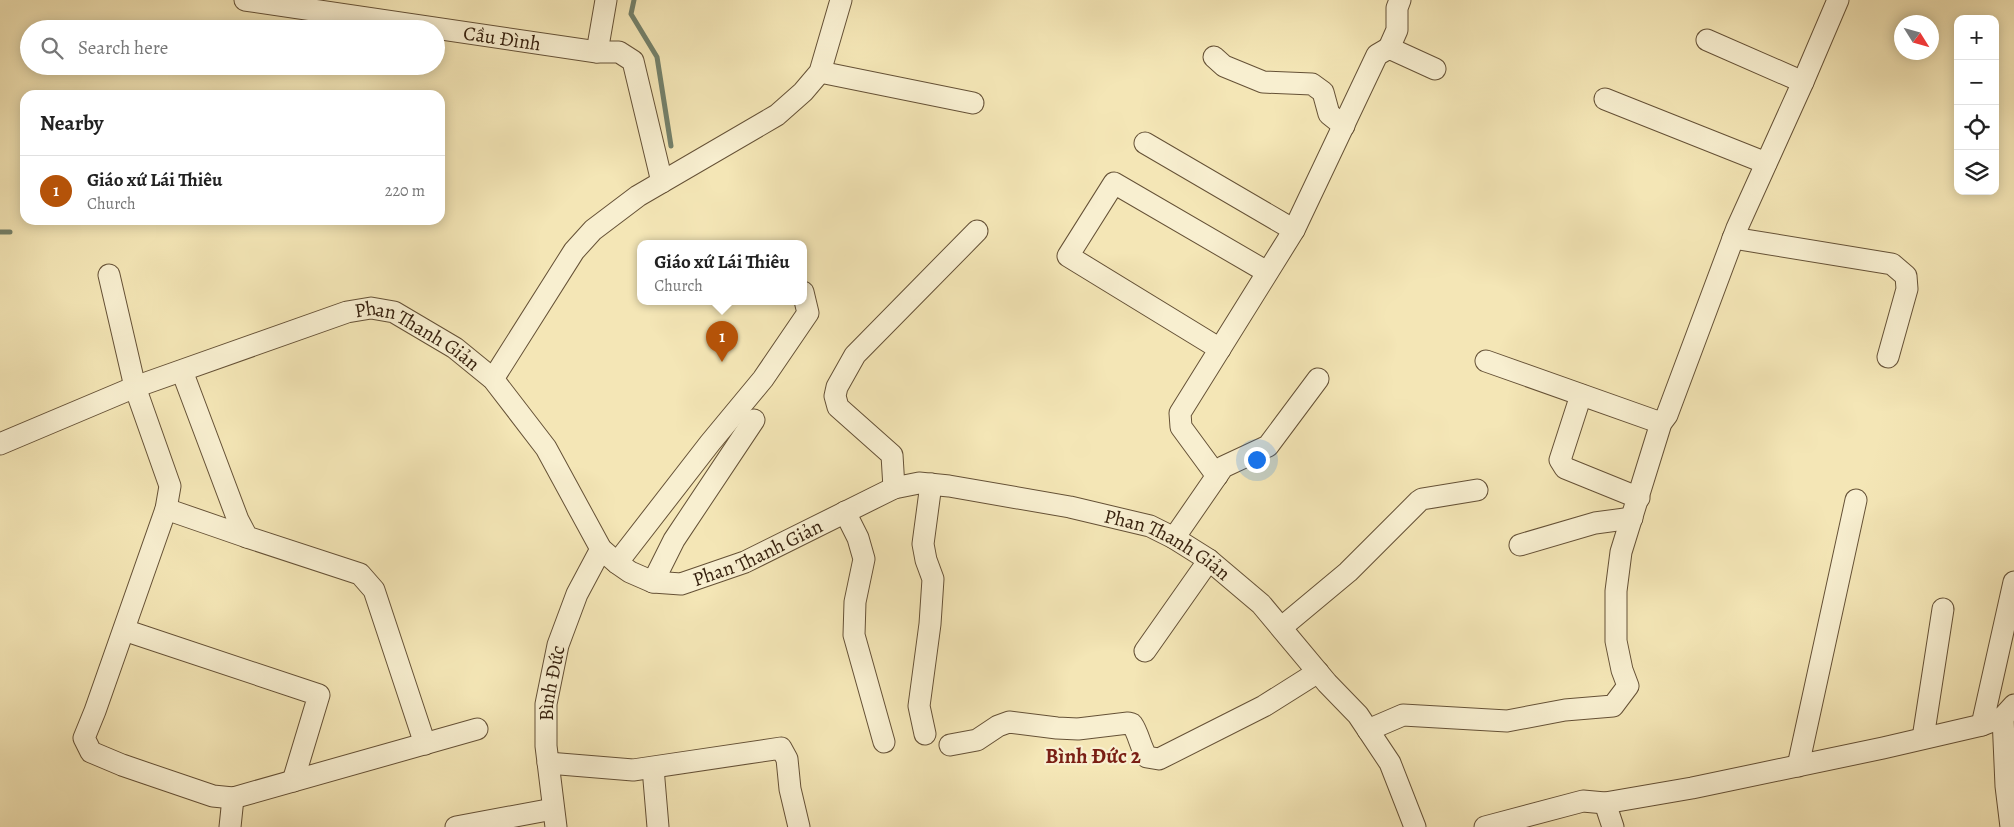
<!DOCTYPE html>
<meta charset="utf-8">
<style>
:root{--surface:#fff;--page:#f2f2f2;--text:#222;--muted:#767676;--line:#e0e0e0;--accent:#b45309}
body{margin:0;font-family:Alegreya,serif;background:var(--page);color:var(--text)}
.controls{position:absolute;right:15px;top:15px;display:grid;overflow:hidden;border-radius:10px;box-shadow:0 2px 12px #0003}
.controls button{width:45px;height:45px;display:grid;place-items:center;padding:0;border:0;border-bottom:1px solid var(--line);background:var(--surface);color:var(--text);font:25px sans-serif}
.compass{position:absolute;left:1894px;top:15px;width:45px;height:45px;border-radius:50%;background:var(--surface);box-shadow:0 2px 12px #0003;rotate:127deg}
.you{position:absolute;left:1256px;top:459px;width:18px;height:18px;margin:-12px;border:4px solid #fff;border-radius:50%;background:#1a73e8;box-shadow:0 0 0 8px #1a73e833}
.badge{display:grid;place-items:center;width:32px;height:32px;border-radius:50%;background:var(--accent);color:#fff;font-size:16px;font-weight:700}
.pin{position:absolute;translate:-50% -41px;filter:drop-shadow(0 1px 2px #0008)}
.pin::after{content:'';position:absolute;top:26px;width:18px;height:15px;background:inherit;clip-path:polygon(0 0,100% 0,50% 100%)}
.popup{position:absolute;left:637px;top:240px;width:170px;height:65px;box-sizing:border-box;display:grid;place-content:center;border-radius:10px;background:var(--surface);filter:drop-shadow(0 1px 4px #0005);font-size:16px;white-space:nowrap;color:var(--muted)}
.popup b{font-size:19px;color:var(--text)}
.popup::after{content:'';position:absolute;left:50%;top:100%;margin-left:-10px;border:10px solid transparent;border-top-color:var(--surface)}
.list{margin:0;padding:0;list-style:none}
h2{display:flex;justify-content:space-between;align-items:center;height:65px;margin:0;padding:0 20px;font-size:21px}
h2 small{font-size:16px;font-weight:400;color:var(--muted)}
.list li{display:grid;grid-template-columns:32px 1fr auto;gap:15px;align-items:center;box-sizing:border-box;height:70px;padding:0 20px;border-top:1px solid var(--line)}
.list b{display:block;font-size:19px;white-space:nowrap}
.list p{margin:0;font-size:16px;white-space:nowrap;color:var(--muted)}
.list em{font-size:16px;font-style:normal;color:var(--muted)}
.icon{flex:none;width:28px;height:28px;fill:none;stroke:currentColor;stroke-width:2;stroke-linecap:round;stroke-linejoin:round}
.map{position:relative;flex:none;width:2014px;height:827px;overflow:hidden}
.search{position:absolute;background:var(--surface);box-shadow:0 2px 12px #0003;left:20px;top:20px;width:425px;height:55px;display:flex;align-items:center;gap:12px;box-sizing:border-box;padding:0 18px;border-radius:28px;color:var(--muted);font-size:19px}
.panel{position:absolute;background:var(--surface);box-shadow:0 2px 12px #0003;left:20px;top:90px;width:425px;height:135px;border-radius:15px}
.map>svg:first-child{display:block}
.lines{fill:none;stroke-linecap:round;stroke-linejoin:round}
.stream{stroke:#73806a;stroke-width:5}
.minor-casing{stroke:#655136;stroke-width:23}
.minor{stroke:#f8efd0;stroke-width:21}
.labels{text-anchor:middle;stroke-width:4.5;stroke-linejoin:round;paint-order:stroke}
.street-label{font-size:20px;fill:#351f0c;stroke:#f8efd0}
.neighbourhood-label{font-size:21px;font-weight:bold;fill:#7a1f14;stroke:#f8efd0}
</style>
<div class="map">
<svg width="2014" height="827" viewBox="0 0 2014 827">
<rect width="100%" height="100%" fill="#f4e6b6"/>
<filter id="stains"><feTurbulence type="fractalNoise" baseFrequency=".004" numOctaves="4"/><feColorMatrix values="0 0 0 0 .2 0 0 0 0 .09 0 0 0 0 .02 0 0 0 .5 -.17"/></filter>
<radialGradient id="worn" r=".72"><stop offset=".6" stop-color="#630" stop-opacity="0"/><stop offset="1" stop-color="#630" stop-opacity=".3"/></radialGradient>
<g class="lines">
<!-- stream -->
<path class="stream" d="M634 0 631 14 657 57 671 146
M0 232H10"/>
<!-- minor casing -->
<g class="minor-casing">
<g id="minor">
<path id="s1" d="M245 0 597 52H619L633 61 662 182"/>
<path d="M1707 40 1803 82"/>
<path d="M1389 48 1397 30V8L1400 0"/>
<path d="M597 52 606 0"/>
<path d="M1214 57 1224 66 1263 82 1312 84 1323 92 1329 114 1344 126"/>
<path d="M820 72 973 103"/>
<path d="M1605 99 1766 163"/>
<path d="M1145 143 1294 230"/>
<path d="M1733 238 1892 264 1906 276 1907 289 1888 357"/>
<path d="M109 275 135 387 170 486 166 509 95 711 84 738 91 752 122 765 213 796 233 798 477 729"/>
<path d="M1220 349 1068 256 1114 183 1267 272"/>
<path d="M1486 361 1661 423"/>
<path d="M182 371 238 520 247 537 360 574 374 590 425 744"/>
<path d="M493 379 574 251 593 230 638 196 777 115 803 92 820 72 841 0"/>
<path d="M1581 395 1560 460 1565 468 1639 498"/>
<path id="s2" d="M0 444 135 387 347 312 371 308 394 312 455 348 493 379 546 448 601 549 617 563 630 572 653 582 681 584 745 562 894 488 919 483 949 486 1070 507 1150 526 1174 538 1209 560 1261 604 1327 683 1358 715 1390 763 1415 827"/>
<path d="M1217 476 1181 427 1180 413 1294 230 1377 55 1389 48 1435 69"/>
<path d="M894 488 892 455 838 407 835 396 837 387 855 355 977 231"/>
<path d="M166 509 247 537"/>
<path d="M845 512 858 538 864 559 855 602 854 635 884 742"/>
<path d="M1174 538 1223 467 1268 446 1318 379"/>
<path d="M1520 545 1595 523 1632 518"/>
<path d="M617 563 710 443 763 379 808 313 803 292"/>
<path d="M653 582 674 540 754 420"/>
<path d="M1282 627 1348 572 1419 501 1422 499 1477 490"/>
<path d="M124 630 319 695 293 781"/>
<path d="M1145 651 1209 560"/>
<path d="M2003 717 2006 786 2011 827"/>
<path d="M1982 725 2014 582"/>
<path d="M1368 730 1403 715 1507 721 1565 710 1613 706 1628 686 1622 670 1616 641V591L1621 552 1661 423 1667 415 1737 228 1803 82 1838 0"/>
<path d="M925 734 919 706 930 624 933 579 926 560 923 544 931 484"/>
<path d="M1923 738 1943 609"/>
<path d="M950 745 977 740 998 726 1009 722 1057 728 1078 729 1128 723 1132 724C1139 734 1140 747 1147 757L1159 759 1264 706 1318 672"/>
<path d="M548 763 633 770 781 748 787 759 790 789 799 827"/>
<path d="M1798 766 1856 500"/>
<path d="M653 768 658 827"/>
<path d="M1605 803 1613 827"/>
<path d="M230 827 233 798"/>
<path d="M456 827 553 809"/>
<path id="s3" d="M556 827 546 746V704L558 645 577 594 601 549"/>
<path d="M1485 827 1583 801 1605 803 1692 788 1883 748 1982 725 2003 717 2014 705"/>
</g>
</g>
<!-- minor -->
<use href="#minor" class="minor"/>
</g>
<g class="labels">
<!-- street labels -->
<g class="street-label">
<text dy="7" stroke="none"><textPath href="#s1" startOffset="260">Cầu Đình</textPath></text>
<text dy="7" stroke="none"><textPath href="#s2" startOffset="449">Phan Thanh Giản</textPath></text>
<text dy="7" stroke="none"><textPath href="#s2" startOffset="1349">Phan Thanh Giản</textPath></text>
<text dy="7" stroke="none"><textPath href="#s2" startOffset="914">Phan Thanh Giản</textPath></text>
<text dy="7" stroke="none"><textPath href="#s3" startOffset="145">Bình Đức</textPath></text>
</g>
<!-- neighbourhood labels -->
<g class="neighbourhood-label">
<text x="1093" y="763">Bình Đức 2</text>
</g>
</g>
<rect width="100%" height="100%" filter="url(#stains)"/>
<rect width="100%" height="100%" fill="url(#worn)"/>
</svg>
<div class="controls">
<button>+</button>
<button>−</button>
<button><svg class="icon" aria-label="locate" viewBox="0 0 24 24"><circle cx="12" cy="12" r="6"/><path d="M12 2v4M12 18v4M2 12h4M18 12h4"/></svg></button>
<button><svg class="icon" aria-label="layers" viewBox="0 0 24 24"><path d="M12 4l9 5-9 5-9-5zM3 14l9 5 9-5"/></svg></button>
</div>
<svg class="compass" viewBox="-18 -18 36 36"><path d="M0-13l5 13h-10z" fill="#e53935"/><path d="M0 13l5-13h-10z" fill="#767676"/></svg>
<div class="you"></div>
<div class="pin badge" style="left:722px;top:362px">1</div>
<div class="popup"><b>Giáo xứ Lái Thiêu</b>Church</div>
<div class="search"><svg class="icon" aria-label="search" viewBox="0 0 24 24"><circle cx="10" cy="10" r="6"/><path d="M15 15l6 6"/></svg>Search here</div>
<section class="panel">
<h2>Nearby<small></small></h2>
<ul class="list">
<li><span class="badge">1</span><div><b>Giáo xứ Lái Thiêu</b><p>Church</p></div><em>220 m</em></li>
</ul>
</section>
</div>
